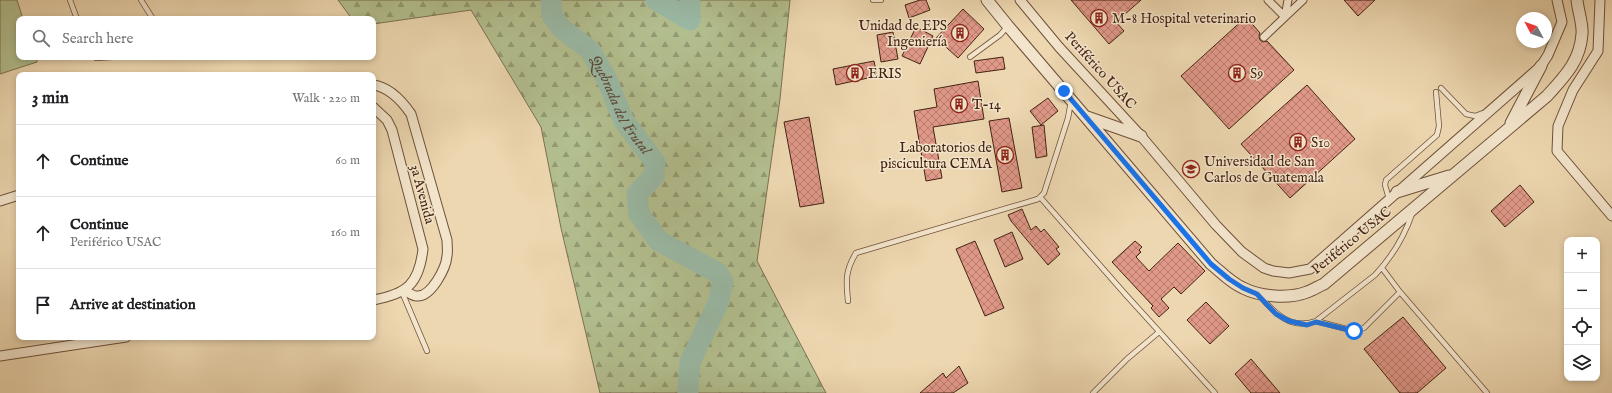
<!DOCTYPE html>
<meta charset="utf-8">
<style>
:root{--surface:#fff;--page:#f2f2f2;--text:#202124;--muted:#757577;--line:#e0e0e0}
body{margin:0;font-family:"IM FELL English",serif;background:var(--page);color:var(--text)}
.controls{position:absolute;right:12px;bottom:12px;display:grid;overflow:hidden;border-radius:8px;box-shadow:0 2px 6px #0003}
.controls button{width:36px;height:36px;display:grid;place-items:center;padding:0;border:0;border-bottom:1px solid var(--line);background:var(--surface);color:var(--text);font:20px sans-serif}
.compass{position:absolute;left:1516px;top:12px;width:36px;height:36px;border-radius:50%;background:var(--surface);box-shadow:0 2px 6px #0003;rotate:311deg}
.stop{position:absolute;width:12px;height:12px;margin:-9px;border:3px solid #1a73e8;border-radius:50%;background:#fff}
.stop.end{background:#1a73e8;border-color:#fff;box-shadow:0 1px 4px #0008}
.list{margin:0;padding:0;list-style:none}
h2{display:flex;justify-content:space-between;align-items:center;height:52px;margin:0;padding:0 16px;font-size:17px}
h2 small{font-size:13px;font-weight:400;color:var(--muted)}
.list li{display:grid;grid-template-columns:26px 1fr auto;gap:12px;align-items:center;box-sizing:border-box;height:72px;padding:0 16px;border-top:1px solid var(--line)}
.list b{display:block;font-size:15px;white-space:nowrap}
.list p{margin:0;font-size:13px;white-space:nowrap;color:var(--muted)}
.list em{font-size:13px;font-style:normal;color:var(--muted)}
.icon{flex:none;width:22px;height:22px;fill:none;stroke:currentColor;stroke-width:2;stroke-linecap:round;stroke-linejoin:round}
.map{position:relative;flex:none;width:1612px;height:393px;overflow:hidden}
.search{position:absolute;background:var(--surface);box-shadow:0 2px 6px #0003;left:16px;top:16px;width:360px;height:44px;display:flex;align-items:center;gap:10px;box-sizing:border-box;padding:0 14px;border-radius:8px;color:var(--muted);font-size:15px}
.panel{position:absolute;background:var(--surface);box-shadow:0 2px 6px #0003;left:16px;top:72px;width:360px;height:268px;border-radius:8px}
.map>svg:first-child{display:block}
.green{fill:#b3bf8f;stroke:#7c7151}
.forest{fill:url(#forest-firs);stroke:#7c7151}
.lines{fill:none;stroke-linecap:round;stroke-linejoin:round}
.river{stroke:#9abaa6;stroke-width:21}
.building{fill:url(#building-cross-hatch);stroke:#442313}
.service-casing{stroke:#6e503a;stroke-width:6}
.pedestrian-casing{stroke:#6e503a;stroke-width:9}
.minor-casing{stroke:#6e503a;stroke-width:11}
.tertiary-casing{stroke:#6e503a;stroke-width:13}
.service{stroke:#f3e5cc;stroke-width:4.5}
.pedestrian{stroke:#f3e5cc;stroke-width:7}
.minor{stroke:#f3e5cc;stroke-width:9}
.tertiary{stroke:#f3e5cc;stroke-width:11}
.route{stroke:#1a73e8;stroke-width:5}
.labels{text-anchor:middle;stroke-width:3;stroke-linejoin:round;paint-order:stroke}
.poi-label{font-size:14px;fill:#442313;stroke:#f3e5cc;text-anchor:start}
.street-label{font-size:14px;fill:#442313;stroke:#f3e5cc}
.water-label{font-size:15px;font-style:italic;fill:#5a4938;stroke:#f3e5cc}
</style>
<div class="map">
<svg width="1612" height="393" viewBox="0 0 1612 393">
<defs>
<pattern id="forest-firs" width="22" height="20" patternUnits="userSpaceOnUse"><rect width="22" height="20" fill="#b3bf8f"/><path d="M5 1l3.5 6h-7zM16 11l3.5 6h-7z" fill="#939b74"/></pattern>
<pattern id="building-cross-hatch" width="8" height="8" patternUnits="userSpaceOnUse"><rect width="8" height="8" fill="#e09888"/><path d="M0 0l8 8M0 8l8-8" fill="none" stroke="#b77c6e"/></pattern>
</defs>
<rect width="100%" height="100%" fill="#edd7b0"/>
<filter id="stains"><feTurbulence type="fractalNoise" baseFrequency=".005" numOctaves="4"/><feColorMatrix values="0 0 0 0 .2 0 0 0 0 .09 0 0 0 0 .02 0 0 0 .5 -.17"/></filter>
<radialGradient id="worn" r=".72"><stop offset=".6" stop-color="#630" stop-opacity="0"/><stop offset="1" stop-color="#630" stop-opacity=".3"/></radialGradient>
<!-- green -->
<path class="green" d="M0 0H17L23 19H19V57H36L37 62 0 74Z"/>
<!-- forest -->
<path class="forest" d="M338 0H790L780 99 757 261 826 393H600L561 228 541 127 471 10 373 24V19H352Z"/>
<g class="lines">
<!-- river -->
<g class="river">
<path id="s1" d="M551 0 552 15 561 28 590 50 606 78 624 121 655 162 654 176 637 194 639 214 659 241 718 273 723 282 718 303 690 362 688 393"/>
<path d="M656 0 690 20V0"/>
</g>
</g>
<!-- building -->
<path class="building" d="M920 0H926L930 10 909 18 905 5Z
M1071 0H1141L1116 22 1124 31 1109 44Z
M1344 0H1375L1358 16Z
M963 9 984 29 958 58 936 38Z
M1246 17 1260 33 1259 36 1260 40 1263 42 1267 41 1294 70 1229 129 1181 76Z
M916 27 933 36 920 64 902 56Z
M893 32 898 59 881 62 877 35Z
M1003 57 1005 69 976 73 974 61Z
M874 61 877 76 836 85 833 69Z
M978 81 984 119 933 127 942 178 926 181 914 111 937 107 934 89Z
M1307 85 1355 139 1290 198 1241 144Z
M1048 98 1058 111 1041 125 1030 111Z
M809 117 824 203 800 207 784 122Z
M1009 118 1022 188 1002 192 989 121Z
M1044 125 1047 156 1036 158 1032 127Z
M1520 185 1534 202 1505 227 1491 211Z
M1022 209 1031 230 1036 226 1041 232 1044 229 1059 247 1056 249 1060 254 1048 265 1011 221 1008 215Z
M1012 232 1023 259 1005 267 994 240Z
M975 241 1004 308 985 316 956 249Z
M1135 241 1142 247 1139 250 1141 252 1136 257 1149 271 1178 243 1205 271 1181 294 1174 287 1161 299 1169 308 1159 317 1151 308 1153 306 1112 262Z
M1206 302 1229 326 1210 344 1187 320Z
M1403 317 1446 368 1417 393H1400L1364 349Z
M1251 359 1280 393H1251L1235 374Z
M959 366 968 383 953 393H920L943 373 946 378Z"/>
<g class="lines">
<!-- service casing -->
<g class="service-casing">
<path id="service" d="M70 0 77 19
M141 0 153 19
M873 0H881
M95 57 96 58 113 57
M970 57 1000 35 1008 26
M1441 88 1466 114 1475 116 1483 113
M1040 197 1126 295 1215 393
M1389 199 1385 185 1386 180 1437 135 1439 126 1436 92
M402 292 427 351
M1400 292 1487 393
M1260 296C1275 314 1291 330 1316 321L1375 275C1392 257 1404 237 1412 214
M848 301C846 281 845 271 856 253L1038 199 1044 193 1068 118 1071 101
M1316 321 1354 331 1364 328 1400 292 1382 268
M1093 393 1127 359 1159 332"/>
</g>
<!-- pedestrian casing -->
<g class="pedestrian-casing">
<path id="pedestrian" d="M1268 0 1285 17 1303 0
M1264 37 1285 17 1288 0"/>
</g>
<!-- minor casing -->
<g class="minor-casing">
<path id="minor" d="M1020 0 1059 47 1141 136 1216 225 1242 252 1264 268 1273 271 1289 273 1310 269 1541 66 1548 55 1562 22 1557 0
M1600 0 1598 51 1573 90 1558 126 1557 151 1612 216
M373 85C390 87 402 101 411 114L447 240C447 245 448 251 447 256 446 268 431 298 416 296 413 296 408 292 405 291
M373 107 387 120 392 130 423 249C419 284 407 294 373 300
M0 201 19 195
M0 356 126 337"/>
</g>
<!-- tertiary casing -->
<g class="tertiary-casing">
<path id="tertiary" d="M987 0 1008 26 1211 264C1221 272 1231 283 1243 288 1261 297 1289 299 1307 292 1313 290 1319 286 1324 284L1547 96C1564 77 1580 62 1582 34 1583 24 1578 11 1577 0
M1087 117 1141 136
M1511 123 1541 66
M1397 192 1449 176"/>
</g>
<!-- service -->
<use href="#service" class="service"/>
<!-- pedestrian -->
<use href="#pedestrian" class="pedestrian"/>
<!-- minor -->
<use href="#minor" class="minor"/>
<!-- tertiary -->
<use href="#tertiary" class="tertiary"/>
</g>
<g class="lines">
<!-- route -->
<path class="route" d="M1064 91 1211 264 1229 279 1243 288 1257 294 1276 314 1289 321 1307 325 1316 322 1354 331"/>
</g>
<!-- icons -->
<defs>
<g id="building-ring" transform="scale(0.9)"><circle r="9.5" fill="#f3e5cc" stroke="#8f2418" stroke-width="1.5"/><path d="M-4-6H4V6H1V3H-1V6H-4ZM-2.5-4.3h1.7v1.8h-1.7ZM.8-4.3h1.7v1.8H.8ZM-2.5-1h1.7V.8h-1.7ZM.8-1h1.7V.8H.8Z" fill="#8f2418"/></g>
<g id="university-ring" transform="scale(0.9)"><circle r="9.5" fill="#f3e5cc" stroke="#8f2418" stroke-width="1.5"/><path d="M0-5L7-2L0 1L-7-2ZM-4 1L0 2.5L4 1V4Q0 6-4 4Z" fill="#8f2418"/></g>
</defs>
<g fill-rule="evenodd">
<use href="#building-ring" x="1099" y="18"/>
<use href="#building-ring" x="960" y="33"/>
<use href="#building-ring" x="855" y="73"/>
<use href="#building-ring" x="1237" y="73"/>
<use href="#building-ring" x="959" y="104"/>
<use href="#building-ring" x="1298" y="142"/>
<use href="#building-ring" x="1005" y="155"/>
<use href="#university-ring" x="1191" y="169"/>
</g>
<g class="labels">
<!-- poi labels -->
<g class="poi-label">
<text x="1112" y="23">M-8 Hospital veterinario</text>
<text x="947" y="30" text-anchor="end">Unidad de EPS<tspan x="947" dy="16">Ingeniería</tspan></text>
<text x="868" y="78">ERIS</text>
<text x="1250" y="78">S9</text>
<text x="972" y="109">T-14</text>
<text x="1311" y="147">S10</text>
<text x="992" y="152" text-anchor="end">Laboratorios de<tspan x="992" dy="16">piscicultura CEMA</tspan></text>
<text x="1204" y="166">Universidad de San<tspan x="1204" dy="16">Carlos de Guatemala</tspan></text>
</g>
<!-- street labels -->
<g class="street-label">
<text transform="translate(1101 70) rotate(48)" y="5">Periférico USAC</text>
<text transform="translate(423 194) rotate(75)" y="5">3a Avenida</text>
<text transform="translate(1351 240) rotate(-39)" y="5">Periférico USAC</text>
</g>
<!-- water labels -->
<g class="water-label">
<text dy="5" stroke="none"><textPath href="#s1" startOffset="130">Quebrada del Frutal</textPath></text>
</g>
</g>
<rect width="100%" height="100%" filter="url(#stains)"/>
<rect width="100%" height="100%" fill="url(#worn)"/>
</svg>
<div class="controls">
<button>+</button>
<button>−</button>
<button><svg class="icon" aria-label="locate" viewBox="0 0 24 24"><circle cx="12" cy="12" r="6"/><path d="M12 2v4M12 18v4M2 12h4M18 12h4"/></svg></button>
<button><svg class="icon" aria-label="layers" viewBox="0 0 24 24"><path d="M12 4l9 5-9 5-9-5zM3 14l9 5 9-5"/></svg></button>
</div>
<svg class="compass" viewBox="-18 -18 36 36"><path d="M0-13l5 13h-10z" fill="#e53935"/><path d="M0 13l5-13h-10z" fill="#757577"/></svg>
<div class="stop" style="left:1354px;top:331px"></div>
<div class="stop end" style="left:1064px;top:91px"></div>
<div class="search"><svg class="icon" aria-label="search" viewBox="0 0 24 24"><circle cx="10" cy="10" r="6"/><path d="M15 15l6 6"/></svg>Search here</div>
<section class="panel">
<h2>3 min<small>Walk · 220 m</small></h2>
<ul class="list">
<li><svg class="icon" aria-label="ahead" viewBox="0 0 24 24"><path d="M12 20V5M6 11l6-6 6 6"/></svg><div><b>Continue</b></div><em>60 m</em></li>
<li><svg class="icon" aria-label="ahead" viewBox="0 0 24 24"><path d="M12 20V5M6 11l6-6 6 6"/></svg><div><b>Continue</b><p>Periférico USAC</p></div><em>160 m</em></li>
<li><svg class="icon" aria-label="arrive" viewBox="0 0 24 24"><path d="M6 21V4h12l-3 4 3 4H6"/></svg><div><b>Arrive at destination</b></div></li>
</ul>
</section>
</div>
